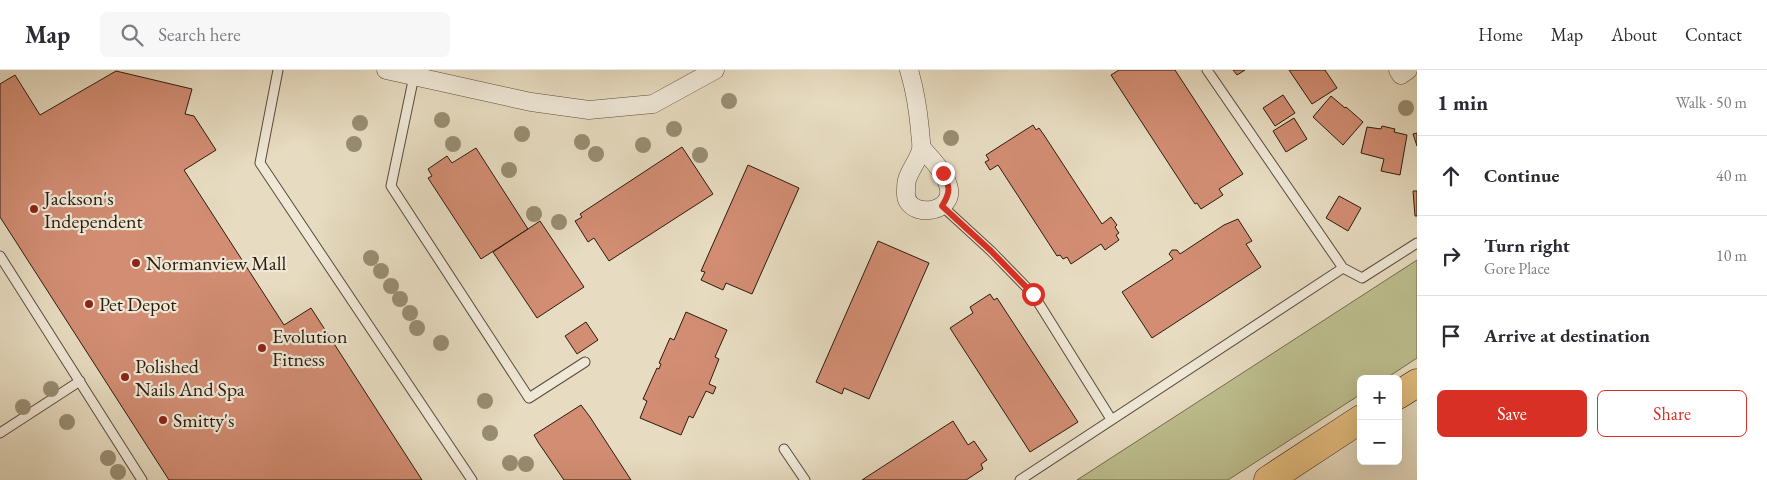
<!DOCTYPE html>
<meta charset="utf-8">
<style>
:root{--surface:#fff;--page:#f7f7f7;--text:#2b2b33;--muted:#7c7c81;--line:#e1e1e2;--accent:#d93025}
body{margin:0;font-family:"EB Garamond",serif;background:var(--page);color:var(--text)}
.controls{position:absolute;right:15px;bottom:15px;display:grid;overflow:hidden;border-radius:8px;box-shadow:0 5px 20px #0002}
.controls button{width:45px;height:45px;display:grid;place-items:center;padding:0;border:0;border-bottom:1px solid var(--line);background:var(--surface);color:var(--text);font:25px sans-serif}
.stop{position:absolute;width:15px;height:15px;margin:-11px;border:4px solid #d93025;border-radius:50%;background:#fff}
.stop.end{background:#d93025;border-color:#fff;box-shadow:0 1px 5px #0008}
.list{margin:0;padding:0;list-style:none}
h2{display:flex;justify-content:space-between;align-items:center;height:65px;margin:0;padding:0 20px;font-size:21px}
h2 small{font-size:16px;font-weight:400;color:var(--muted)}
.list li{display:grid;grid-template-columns:32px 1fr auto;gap:15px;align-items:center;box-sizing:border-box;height:80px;padding:0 20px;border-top:1px solid var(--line)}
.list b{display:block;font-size:19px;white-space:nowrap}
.list p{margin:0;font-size:16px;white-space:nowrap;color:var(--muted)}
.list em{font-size:16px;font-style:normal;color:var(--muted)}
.actions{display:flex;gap:10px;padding:15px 20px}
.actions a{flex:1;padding:11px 0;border:1px solid var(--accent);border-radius:8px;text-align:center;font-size:18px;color:var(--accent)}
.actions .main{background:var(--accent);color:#fff}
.icon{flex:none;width:28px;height:28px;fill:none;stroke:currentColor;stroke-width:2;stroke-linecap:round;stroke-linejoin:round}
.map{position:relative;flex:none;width:1417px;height:410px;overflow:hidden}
header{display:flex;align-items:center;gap:30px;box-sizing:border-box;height:70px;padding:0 25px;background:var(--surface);border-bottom:1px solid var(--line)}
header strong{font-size:24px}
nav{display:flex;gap:28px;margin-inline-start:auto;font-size:18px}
.search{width:350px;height:45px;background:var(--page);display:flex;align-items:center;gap:12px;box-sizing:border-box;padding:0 18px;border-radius:8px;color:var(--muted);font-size:19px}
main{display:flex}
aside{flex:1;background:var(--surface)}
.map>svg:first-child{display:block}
.green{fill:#bdbe8e;stroke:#746d4c}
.building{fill:#d28d73;stroke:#2b1c0b}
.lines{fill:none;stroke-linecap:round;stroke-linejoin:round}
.service-casing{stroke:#5a4c38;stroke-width:11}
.minor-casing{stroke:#5a4c38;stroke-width:19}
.primary-casing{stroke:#2b1c0b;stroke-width:29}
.service{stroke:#efe8d7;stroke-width:9}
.minor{stroke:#efe8d7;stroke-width:18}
.primary{stroke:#e4be80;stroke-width:28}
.tree{fill:#988d72}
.route{stroke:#d93025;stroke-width:6}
.poi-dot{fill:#8f2418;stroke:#efe8d7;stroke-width:2}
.labels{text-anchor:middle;stroke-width:4.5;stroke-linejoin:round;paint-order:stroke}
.poi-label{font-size:20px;fill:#2b1c0b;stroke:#efe8d7;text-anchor:start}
</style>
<header>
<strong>Map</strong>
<div class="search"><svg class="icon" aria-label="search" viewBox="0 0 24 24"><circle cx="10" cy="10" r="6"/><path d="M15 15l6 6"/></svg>Search here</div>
<nav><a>Home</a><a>Map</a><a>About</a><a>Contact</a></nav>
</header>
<main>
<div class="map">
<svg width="1417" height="410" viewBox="0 0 1417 410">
<rect width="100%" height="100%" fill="#e7dcc1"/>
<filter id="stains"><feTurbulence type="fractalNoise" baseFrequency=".004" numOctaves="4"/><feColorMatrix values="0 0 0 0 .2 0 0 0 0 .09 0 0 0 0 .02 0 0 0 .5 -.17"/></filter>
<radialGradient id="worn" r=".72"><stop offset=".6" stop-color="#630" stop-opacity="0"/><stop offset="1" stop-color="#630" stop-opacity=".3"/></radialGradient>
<!-- green -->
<path class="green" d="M1417 190V288L1385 309H1361V324L1228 410H1077Z"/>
<!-- building -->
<path class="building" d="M1119 0H1175L1243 104 1219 119 1223 125 1201 139 1197 133 1195 134 1111 5Z
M1233 0H1245L1237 5Z
M1289 0H1325L1337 18 1312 34Z
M116 1 192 19 185 44 194 46 216 80 184 100 284 255 311 238 422 410H169L0 147V14L15 5 40 45Z
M1283 25 1295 43 1275 56 1263 38Z
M1331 26 1345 38 1346 37 1363 52 1343 75 1313 47Z
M1294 48 1307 69 1286 82 1273 61Z
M1033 55 1036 60 1039 58 1044 65 1102 154 1111 147 1117 155 1115 157 1119 163 1116 165 1119 170 1105 180 1101 174 1071 194 1067 187 1063 189 1060 185 1057 186 998 95 990 100 985 92 989 90 986 85Z
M1382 56 1395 59 1394 62 1407 65 1400 105 1381 101 1384 89 1361 83 1367 57 1381 59Z
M1417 63V76L1413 64Z
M682 77 713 124 609 191 594 168 588 172 575 151 582 147 580 144Z
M476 78 528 159 481 189 428 108 432 106 428 99 447 86 452 93Z
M748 95 799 118 752 224 726 213 723 220 701 210 705 202 701 201Z
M1413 121H1417V146H1415Z
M1339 126 1361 138 1348 161 1326 148Z
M1238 149 1252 171 1246 174 1261 197 1152 268 1122 222 1173 189 1169 184 1172 180H1177L1180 184 1224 155Z
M540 151 584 217 537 248 493 182Z
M878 171 929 193 869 329 844 318 842 324 816 312Z
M990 224 994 230 997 228 1078 352 1030 382 950 258 973 243 970 237Z
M686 242 727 260 715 287 719 289 709 314 716 317 713 324 706 321 693 348 689 346 681 365 640 348 647 331 643 329 657 298 659 299 661 294 659 293 670 268 674 270Z
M586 252 598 270 577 284 565 266Z
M581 335 590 347 631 410H564L538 372 534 365Z
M953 351 968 375 974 371 987 390 981 394 983 399 966 410H862Z"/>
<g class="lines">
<!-- service casing -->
<g class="service-casing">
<path id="service" d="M278 0 260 93 472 410
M1207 0 1343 198 1362 208 1417 173
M414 6 391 116 529 328 585 292
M942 136 991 181 1033 224 1111 349
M0 186 142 410
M0 363 80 311
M784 379 805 410
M1020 410 1343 198"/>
</g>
<!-- minor casing -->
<g class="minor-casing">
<path id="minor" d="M386 0 531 32 589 40 653 34 715 0
M909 0C915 20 918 39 920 60 920 66 922 73 921 79 919 90 910 99 907 110 906 113 906 118 906 121 903 150 958 145 948 115 944 101 931 89 922 78
M1398 0 1401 5 1408 0"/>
</g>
<!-- primary casing -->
<g class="primary-casing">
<path id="primary" d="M1398 325 1417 313
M1268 410 1361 349"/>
</g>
<!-- service -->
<use href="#service" class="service"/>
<!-- minor -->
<use href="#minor" class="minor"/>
<!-- primary -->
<use href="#primary" class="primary"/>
</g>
<!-- trees -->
<g class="tree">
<circle cx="729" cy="31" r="8"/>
<circle cx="1406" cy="38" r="8"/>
<circle cx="442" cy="50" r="8"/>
<circle cx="360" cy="53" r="8"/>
<circle cx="674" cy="59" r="8"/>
<circle cx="522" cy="64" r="8"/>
<circle cx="951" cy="68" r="8"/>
<circle cx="582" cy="72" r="8"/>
<circle cx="354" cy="74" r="8"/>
<circle cx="453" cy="74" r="8"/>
<circle cx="643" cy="75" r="8"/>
<circle cx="596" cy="84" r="8"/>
<circle cx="700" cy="85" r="8"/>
<circle cx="509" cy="100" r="8"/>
<circle cx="534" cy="144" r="8"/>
<circle cx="559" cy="152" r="8"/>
<circle cx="371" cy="188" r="8"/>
<circle cx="381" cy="201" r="8"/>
<circle cx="391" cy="216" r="8"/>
<circle cx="400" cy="229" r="8"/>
<circle cx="410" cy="243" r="8"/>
<circle cx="417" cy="258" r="8"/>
<circle cx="441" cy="273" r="8"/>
<circle cx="51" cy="319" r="8"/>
<circle cx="485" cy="331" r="8"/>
<circle cx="23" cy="337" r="8"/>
<circle cx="67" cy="352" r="8"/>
<circle cx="490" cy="363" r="8"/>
<circle cx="108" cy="388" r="8"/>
<circle cx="510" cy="393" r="8"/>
<circle cx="526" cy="394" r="8"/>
<circle cx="118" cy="402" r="8"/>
</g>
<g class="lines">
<!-- route -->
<path class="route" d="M943 103C950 117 951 122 942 136L991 181 1033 224"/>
</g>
<!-- markers -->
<g class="poi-dot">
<circle cx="34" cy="139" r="5"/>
<circle cx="136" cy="193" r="5"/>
<circle cx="89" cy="234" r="5"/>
<circle cx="262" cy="278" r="5"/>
<circle cx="125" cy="307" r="5"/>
<circle cx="163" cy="350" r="5"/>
</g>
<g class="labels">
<!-- poi labels -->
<g class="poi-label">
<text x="44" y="135">Jackson's<tspan x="44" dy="23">Independent</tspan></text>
<text x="146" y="200">Normanview Mall</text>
<text x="99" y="241">Pet Depot</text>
<text x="272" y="273">Evolution<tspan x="272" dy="23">Fitness</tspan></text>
<text x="135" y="303">Polished<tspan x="135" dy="23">Nails And Spa</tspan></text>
<text x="173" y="357">Smitty's</text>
</g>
</g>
<rect width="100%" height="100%" filter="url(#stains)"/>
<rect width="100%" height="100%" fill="url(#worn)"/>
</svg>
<div class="controls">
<button>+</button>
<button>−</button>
</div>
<div class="stop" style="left:1033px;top:224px"></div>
<div class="stop end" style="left:943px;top:103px"></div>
</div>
<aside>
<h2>1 min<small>Walk · 50 m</small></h2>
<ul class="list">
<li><svg class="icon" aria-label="ahead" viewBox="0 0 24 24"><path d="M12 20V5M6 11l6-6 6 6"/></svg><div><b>Continue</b></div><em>40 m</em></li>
<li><svg class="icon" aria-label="right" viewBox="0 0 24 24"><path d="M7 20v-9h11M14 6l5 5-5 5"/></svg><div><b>Turn right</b><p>Gore Place</p></div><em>10 m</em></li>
<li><svg class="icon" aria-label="arrive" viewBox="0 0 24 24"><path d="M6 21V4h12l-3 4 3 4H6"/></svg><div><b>Arrive at destination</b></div></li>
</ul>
<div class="actions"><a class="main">Save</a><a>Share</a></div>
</aside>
</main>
